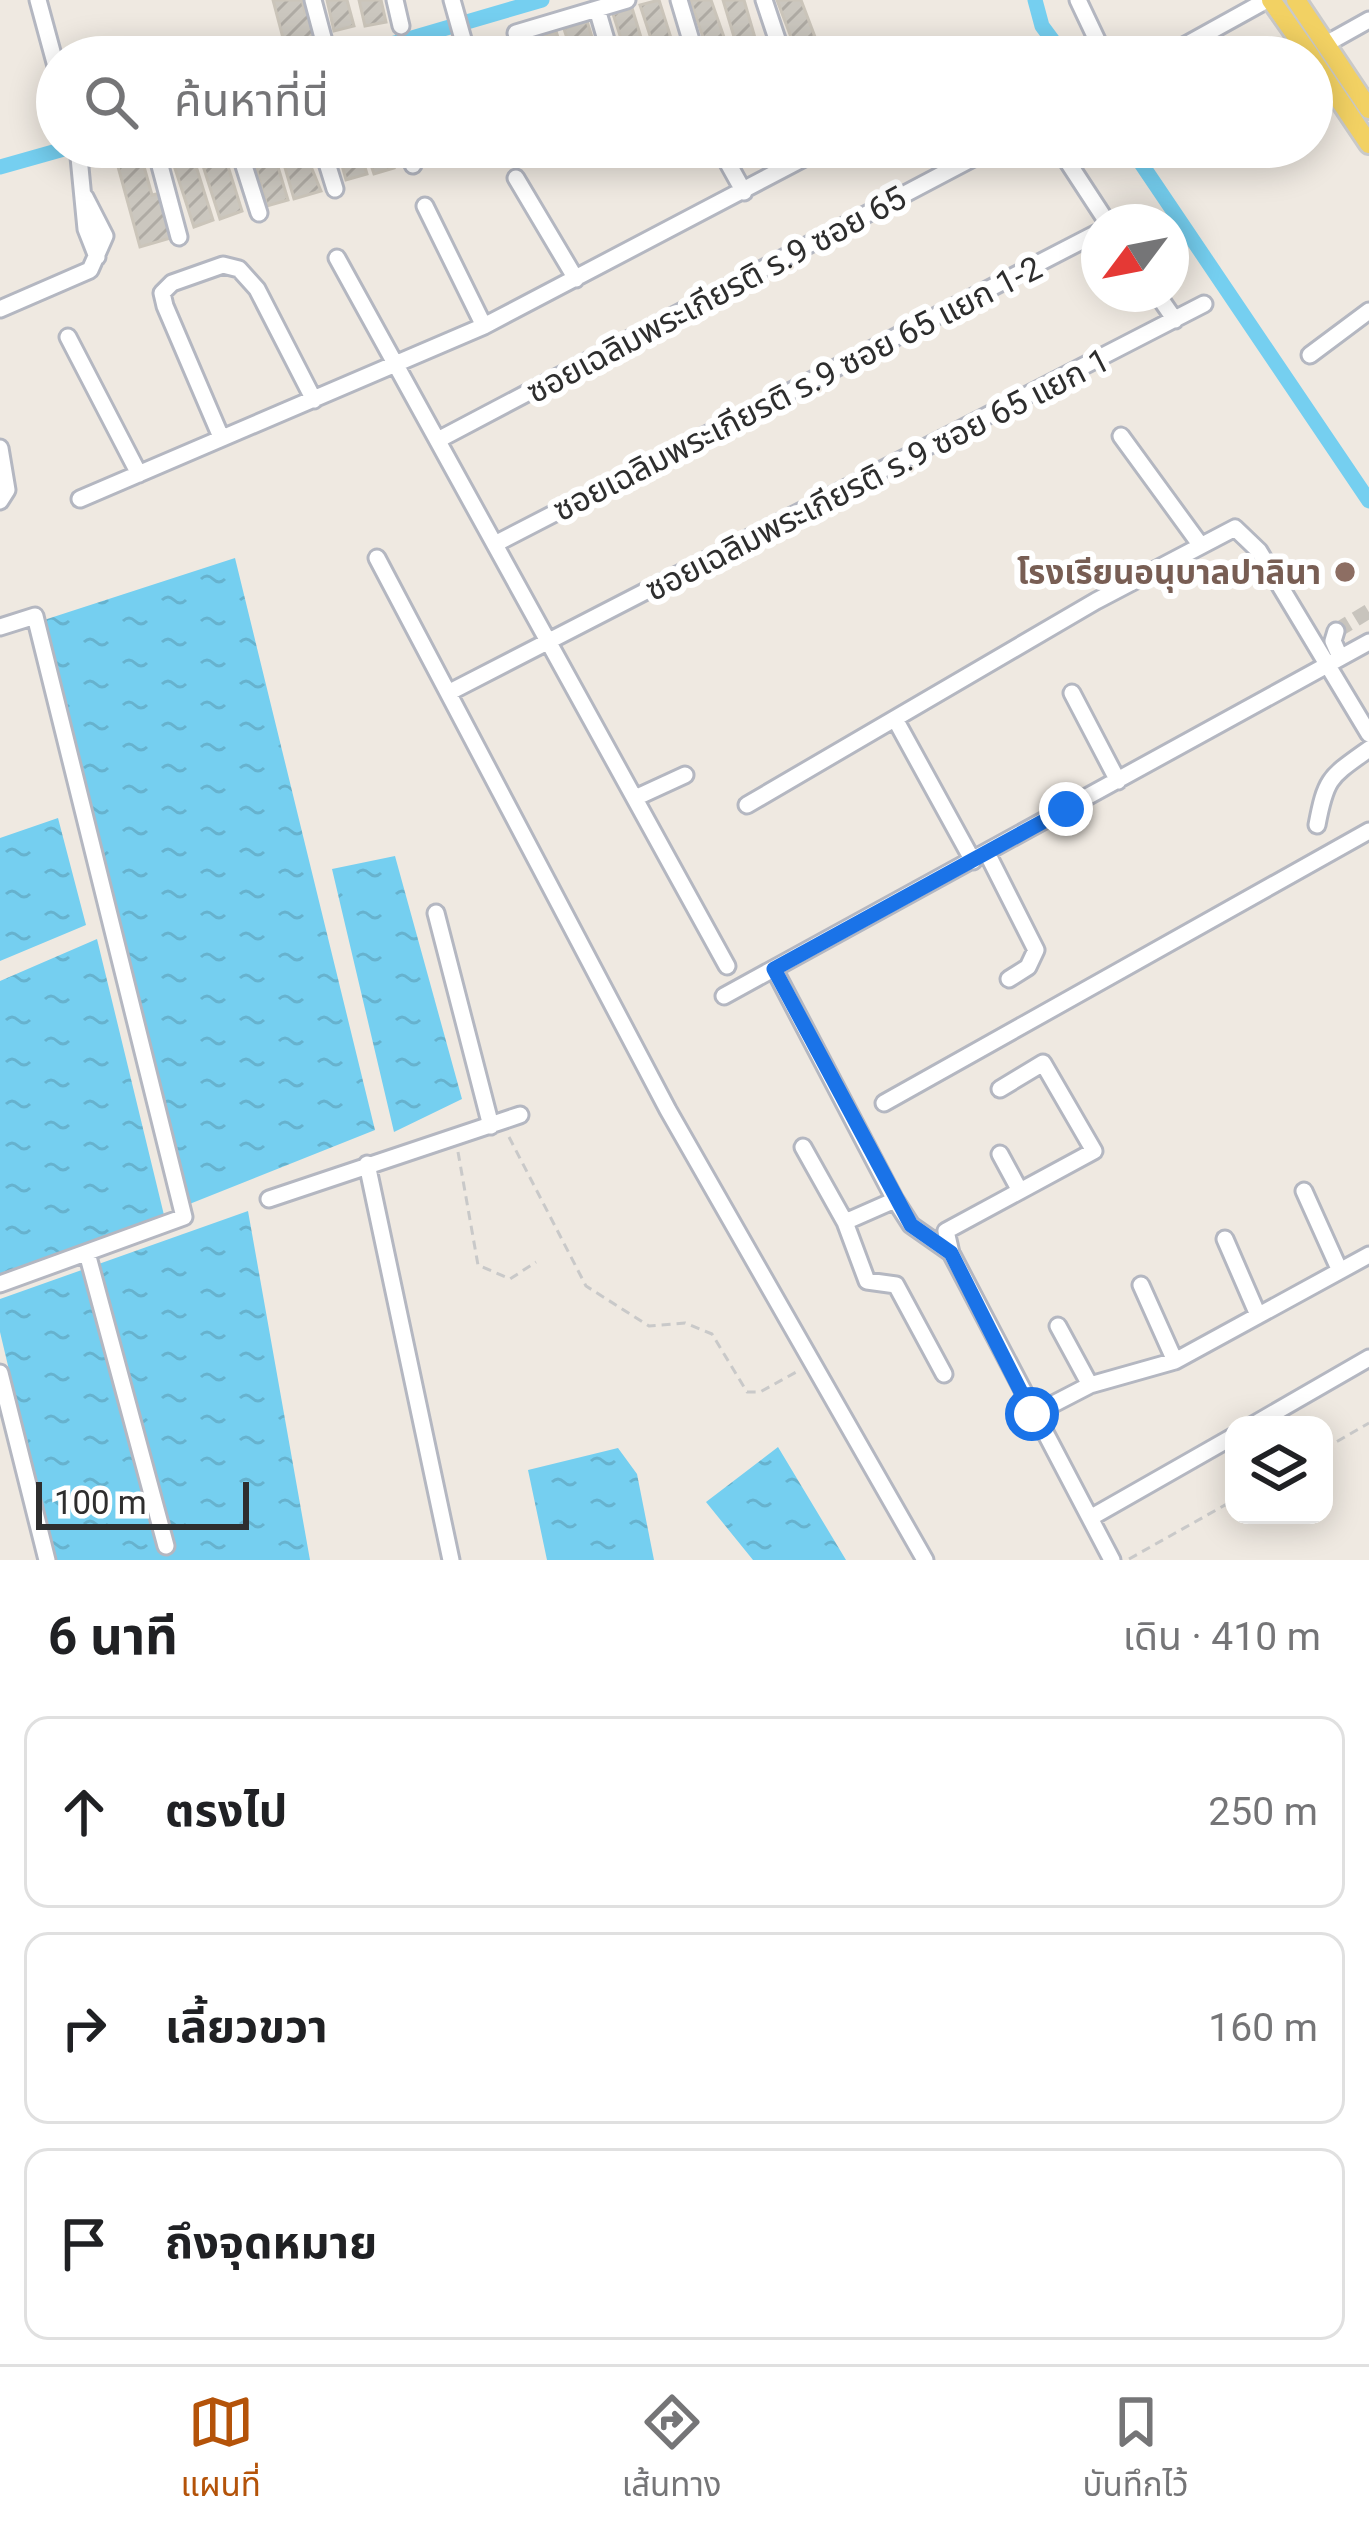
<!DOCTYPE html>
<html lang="th">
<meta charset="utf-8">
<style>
:root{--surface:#fff;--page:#f2f2f2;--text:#202124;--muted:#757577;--line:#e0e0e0;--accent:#b45309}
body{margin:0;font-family:Roboto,"Noto Sans Thai",sans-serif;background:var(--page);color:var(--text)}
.controls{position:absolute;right:36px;bottom:36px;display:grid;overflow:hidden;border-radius:24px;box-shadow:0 6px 30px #0003}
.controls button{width:108px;height:108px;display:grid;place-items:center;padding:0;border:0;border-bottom:3px solid var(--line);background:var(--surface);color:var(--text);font:60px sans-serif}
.compass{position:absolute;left:1081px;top:204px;width:108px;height:108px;border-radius:50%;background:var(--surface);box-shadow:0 6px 30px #0003;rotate:238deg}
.scale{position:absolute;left:36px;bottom:30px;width:213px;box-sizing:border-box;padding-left:12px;border:6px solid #2e2e2e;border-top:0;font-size:33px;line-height:42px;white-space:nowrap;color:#2e2e2e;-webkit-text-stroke:9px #fff;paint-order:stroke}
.stop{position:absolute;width:36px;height:36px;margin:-27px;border:9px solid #1a73e8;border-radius:50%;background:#fff}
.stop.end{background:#1a73e8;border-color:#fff;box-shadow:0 3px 12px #0008}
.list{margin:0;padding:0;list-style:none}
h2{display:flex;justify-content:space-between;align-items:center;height:156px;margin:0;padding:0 48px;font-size:51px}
h2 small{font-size:39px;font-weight:400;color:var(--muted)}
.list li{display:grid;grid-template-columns:78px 1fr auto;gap:36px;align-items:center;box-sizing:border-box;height:192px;margin:0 24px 24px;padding:0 24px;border:3px solid var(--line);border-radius:24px}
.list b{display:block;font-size:45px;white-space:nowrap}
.list em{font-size:39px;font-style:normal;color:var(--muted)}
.icon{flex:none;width:66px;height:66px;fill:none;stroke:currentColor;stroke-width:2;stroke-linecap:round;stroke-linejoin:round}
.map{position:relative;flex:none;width:1369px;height:1560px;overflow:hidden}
.search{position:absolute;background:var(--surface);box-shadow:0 6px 30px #0003;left:36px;right:36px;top:36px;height:132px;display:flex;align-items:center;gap:30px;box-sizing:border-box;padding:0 42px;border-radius:66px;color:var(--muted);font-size:45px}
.sheet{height:804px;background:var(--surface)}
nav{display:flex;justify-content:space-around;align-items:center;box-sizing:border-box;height:168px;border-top:3px solid var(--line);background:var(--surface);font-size:33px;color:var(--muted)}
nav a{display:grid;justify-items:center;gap:6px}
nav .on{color:var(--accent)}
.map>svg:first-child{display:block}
.water{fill:url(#water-ripples)}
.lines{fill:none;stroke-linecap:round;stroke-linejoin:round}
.canal{stroke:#75cff0;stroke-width:15}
.building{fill:url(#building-hatch);stroke:#cbc5ba;stroke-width:3}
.minor-tunnel{stroke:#c8c4bd;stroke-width:15;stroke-dasharray:15 8;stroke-linecap:butt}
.minor-casing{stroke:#b4b7c1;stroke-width:21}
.major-casing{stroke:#c9c9c9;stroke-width:24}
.path{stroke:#c9c9c9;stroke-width:3;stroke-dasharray:9 6;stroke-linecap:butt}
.minor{stroke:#fff;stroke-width:15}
.major{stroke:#f2d163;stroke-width:18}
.route{stroke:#1a73e8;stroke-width:15}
.education-dot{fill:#8d6e63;stroke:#fff;stroke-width:4.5}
.labels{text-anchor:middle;stroke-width:12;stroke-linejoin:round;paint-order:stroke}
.street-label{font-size:33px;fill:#2e2e2e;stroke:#fff}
.education-label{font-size:33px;font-weight:bold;fill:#785e54;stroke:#fff;text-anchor:end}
</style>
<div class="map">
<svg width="1369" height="1560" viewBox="0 0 1369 1560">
<defs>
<pattern id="water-ripples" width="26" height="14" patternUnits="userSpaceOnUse" patternTransform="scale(3)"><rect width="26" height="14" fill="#75cff0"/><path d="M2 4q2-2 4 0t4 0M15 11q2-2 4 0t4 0" fill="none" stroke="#66b2ce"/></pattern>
<pattern id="building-hatch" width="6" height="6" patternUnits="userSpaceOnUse" patternTransform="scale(3)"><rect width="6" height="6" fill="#cbc7bf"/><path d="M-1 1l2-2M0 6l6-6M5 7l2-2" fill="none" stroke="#afaba4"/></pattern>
</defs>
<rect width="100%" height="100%" fill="#efe9e1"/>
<!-- water -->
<path class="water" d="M235 558 375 1130 187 1205 41 621Z
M58 818 86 925 0 961V838Z
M395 856 462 1099 394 1132 332 869Z
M97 939 164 1215 0 1276V981Z
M248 1211 310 1560H54L0 1332V1299Z
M778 1447 846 1560H753L706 1502Z
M618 1448 637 1474 654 1560H547L528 1470Z"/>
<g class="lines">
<!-- canal -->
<path class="canal" d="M1035 0 1042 26 1065 57
M347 57 542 0
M1130 147 1369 501
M0 167 71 147"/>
</g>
<!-- building -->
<path class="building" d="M273 0H302L305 12 312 10 323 51 288 57Z
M327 0H347L354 26 334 31Z
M359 0H381L386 22 365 26Z
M659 0 677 57H657L640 5Z
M690 0H711L731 57H710Z
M723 0H744L760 55 740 57Z
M777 0H801L815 37 794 45Z
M632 8 647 57H627L613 14Z
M587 21 598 57H573L564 29Z
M556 31 564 57H544L537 38Z
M168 147H190L213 220 194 227Z
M197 147H222L242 211 220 219Z
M250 147H272L288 200 267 206Z
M279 147H303L321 191 294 199Z
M337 147H359L367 174 346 180Z
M365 147H387L394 168 374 174Z
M141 156 152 195 161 193 174 237 140 247 117 163Z"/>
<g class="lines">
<!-- minor-tunnel -->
<path class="minor-tunnel" d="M1336 631 1369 611"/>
<!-- minor casing -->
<g class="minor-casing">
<path id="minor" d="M38 0 57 70
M313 0 326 49
M395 0 401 26
M452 0 468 57
M679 0 696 57
M764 0 781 51
M1078 0 1105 57
M597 9 611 57
M1326 44 1369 20
M971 49 998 57
M523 57 516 33 627 0
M1164 57 1267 0
M78 147 86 229 97 257
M155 147 179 237
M238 147 259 213
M322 147 335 189
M407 147 413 165
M719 147 744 192
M1058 147 1107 222
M516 178 576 279
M425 206 484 326
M337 258 727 966
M1157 294 1175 320
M0 309 90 270 105 236 85 197
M68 337 139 474
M1310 355 1369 311
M1121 436 1199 543
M221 437 165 306 162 293 172 283 223 265 239 269 257 289 314 400
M438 440 994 147
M0 448 7 490 0 501
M80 499 484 326 825 147
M495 544 1099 232
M377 558 668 1110 925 1560
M0 627 35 616 184 1217 0 1284
M1336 631 1333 641 1340 657
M450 692 1204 304
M1072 693 1118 781
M895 719 973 861
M635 798 685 775
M747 805 1096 601 1235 528 1259 551 1369 734
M1317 825C1326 777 1330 777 1369 749
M987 853 1036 950 1028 967 1009 979
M436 913 491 1126
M774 969 895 1200 911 1225 951 1253 1112 1560
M724 996 1369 642
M884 1103 1369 831
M803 1147 845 1222 867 1281 896 1285 944 1374
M1000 1154 1020 1191
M367 1164 451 1560
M1304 1191 1340 1271
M269 1199 520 1115
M845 1222 895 1200
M1225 1239 1258 1315
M87 1253 166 1546
M951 1253 946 1231 1094 1151 1043 1063 1000 1089
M1141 1285 1175 1361
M1058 1326 1090 1385
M0 1373 47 1560
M1032 1415 1090 1385 1175 1361 1369 1255
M1253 1425 1369 1358
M1090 1518 1234 1436"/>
</g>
<!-- major casing -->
<g class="major-casing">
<path id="major" d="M1271 0 1311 57
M1296 0 1369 109
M1312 59 1369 144"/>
</g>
<!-- path -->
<path class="path" d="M509 1137 586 1286 649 1326 685 1323 712 1334 747 1392H760L800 1370
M458 1152 478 1265 510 1279 536 1262
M1324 1449 1369 1423
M1129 1559 1234 1500"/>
<!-- minor -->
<use href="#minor" class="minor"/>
<!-- major -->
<use href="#major" class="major"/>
</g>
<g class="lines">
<!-- route -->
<path class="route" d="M1032 1414 951 1253 911 1225 774 969 1066 809"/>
</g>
<!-- markers -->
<circle class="education-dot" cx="1345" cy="572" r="12"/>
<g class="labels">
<!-- street labels -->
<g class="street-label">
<text transform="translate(716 294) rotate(-28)" y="12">ซอยเฉลิมพระเกียรติ ร.9 ซอย 65</text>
<text transform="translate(797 388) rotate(-27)" y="12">ซอยเฉลิมพระเกียรติ ร.9 ซอย 65 แยก 1-2</text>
<text transform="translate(877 474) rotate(-27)" y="12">ซอยเฉลิมพระเกียรติ ร.9 ซอย 65 แยก 1</text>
</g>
<!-- education labels -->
<g class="education-label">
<text x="1321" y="584">โรงเรียนอนุบาลปาลินา</text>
</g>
</g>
</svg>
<div class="controls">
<button><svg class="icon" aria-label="layers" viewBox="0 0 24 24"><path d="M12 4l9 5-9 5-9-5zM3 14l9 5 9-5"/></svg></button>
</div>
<svg class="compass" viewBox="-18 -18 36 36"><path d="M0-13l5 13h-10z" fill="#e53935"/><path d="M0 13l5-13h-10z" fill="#757577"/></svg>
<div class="scale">100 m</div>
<div class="stop" style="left:1032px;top:1414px"></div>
<div class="stop end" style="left:1066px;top:809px"></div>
<div class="search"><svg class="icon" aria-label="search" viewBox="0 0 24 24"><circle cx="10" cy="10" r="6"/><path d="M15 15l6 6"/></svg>ค้นหาที่นี่</div>
</div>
<section class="sheet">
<h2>6 นาที<small>เดิน · 410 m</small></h2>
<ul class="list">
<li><svg class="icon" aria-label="ahead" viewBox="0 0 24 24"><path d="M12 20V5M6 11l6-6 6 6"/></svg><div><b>ตรงไป</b></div><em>250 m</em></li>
<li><svg class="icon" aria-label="right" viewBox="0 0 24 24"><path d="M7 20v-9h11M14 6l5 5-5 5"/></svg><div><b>เลี้ยวขวา</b></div><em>160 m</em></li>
<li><svg class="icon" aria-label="arrive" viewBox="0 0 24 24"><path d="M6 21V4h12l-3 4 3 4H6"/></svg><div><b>ถึงจุดหมาย</b></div></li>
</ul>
</section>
<nav>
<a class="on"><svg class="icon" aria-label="map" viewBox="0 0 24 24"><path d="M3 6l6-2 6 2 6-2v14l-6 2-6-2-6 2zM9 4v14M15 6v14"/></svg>แผนที่</a>
<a><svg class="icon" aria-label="directions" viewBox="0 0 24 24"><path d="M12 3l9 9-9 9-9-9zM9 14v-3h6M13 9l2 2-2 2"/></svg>เส้นทาง</a>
<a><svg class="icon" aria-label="saved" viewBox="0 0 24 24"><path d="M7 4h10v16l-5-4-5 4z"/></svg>บันทึกไว้</a>
</nav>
